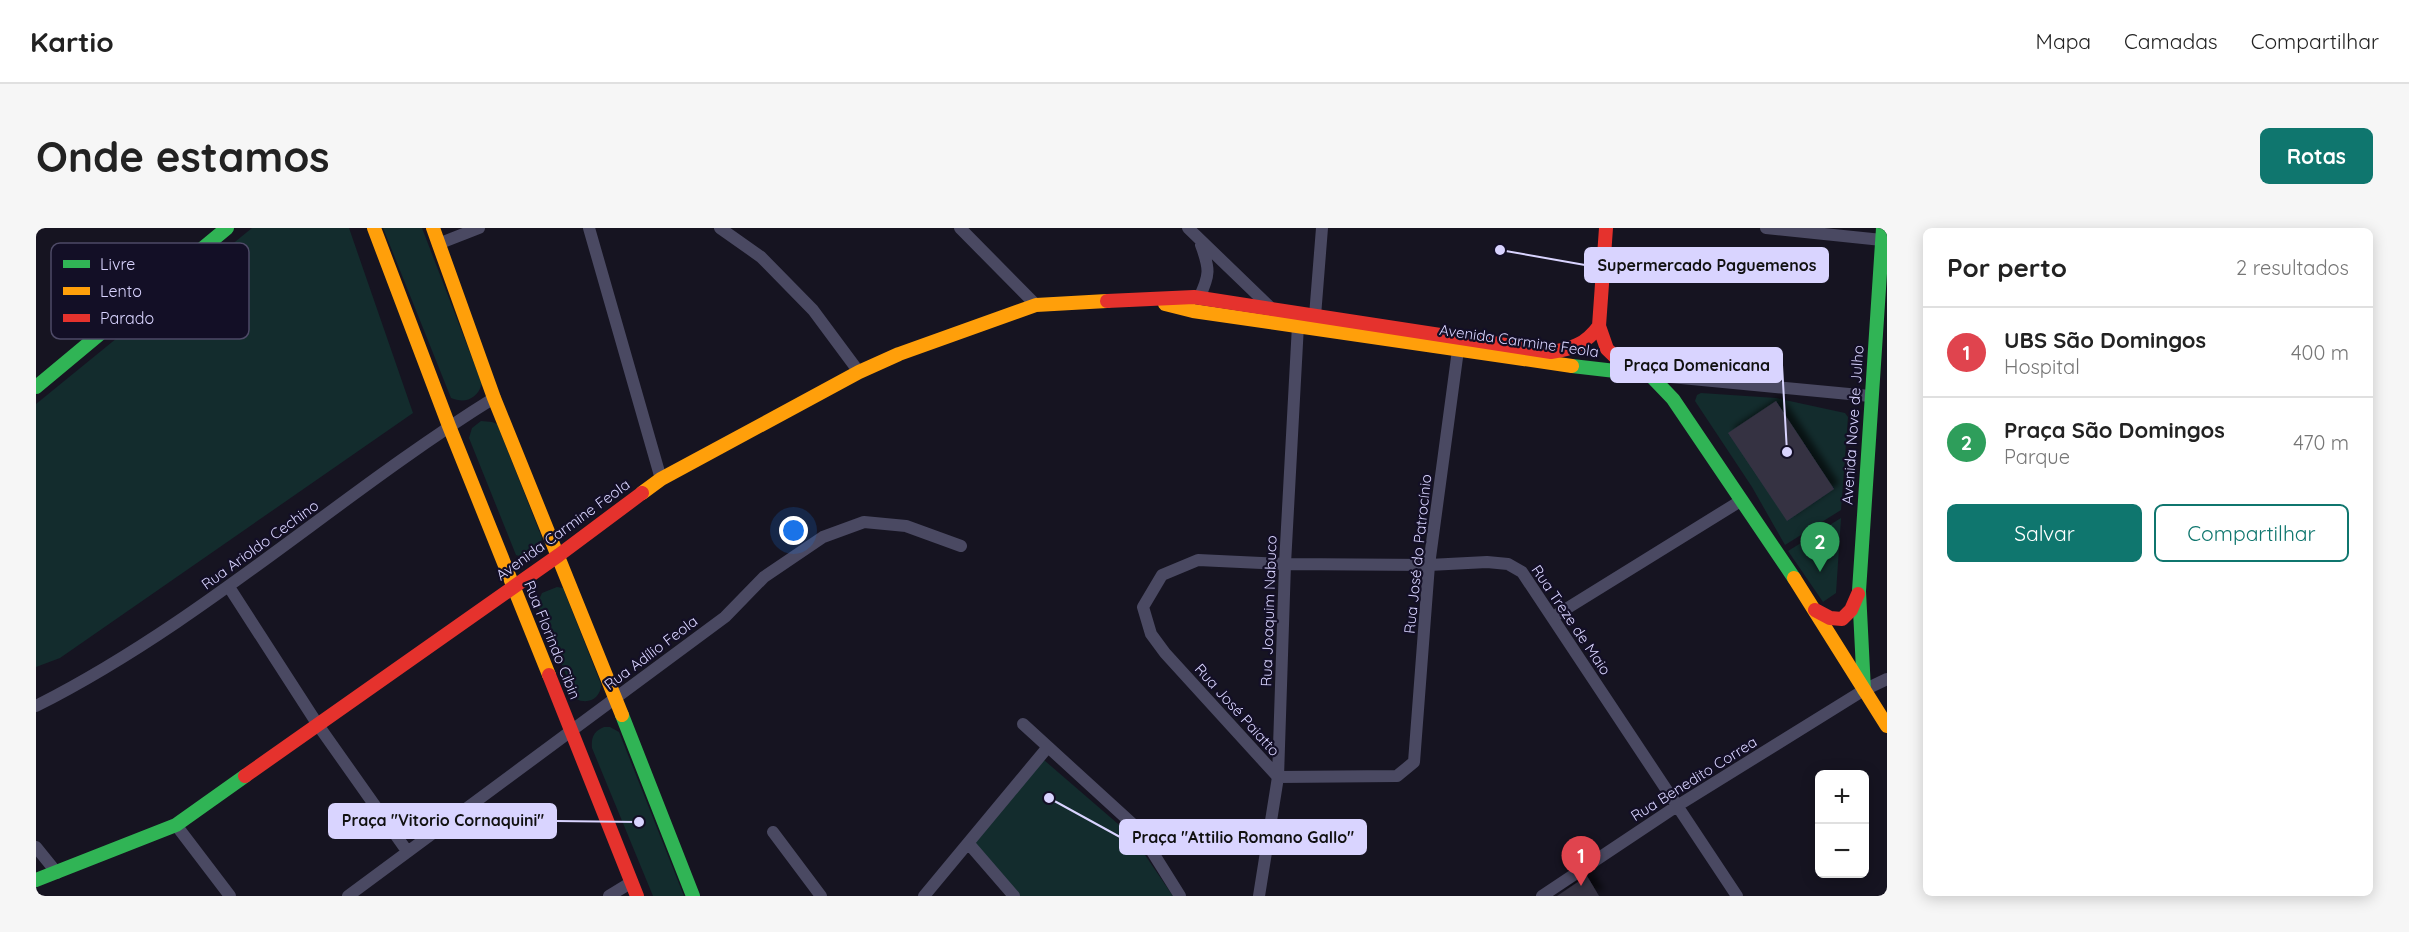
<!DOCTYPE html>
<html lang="pt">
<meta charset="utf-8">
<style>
:root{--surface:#fff;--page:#f6f6f6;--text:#222;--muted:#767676;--line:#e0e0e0;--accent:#0f766e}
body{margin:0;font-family:Quicksand,sans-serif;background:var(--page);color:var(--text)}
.controls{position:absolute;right:18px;bottom:18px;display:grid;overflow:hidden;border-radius:9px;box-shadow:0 3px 15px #0003}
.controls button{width:54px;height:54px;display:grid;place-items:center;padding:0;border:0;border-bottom:2px solid var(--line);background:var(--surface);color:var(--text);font:30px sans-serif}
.you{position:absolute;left:758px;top:303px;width:21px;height:21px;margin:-15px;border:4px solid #fff;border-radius:50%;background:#1a73e8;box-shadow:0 0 0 9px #1a73e833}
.badge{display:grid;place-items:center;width:39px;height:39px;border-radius:50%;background:var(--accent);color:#fff;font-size:20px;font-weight:700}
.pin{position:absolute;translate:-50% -50px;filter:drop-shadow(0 2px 3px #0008)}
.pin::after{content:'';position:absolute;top:32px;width:21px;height:18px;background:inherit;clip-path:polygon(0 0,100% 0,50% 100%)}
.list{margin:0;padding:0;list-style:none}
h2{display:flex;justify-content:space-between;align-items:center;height:78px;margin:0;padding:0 24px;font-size:26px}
h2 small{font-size:20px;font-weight:400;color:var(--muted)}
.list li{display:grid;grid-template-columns:39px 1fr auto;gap:18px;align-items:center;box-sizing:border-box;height:90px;padding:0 24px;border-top:2px solid var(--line)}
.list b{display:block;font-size:22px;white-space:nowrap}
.list p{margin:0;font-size:20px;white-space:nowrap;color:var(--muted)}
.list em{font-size:20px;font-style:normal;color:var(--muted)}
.actions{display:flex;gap:12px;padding:18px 24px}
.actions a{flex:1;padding:14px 0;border:2px solid var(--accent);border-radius:9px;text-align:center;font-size:21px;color:var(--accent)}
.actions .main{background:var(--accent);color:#fff}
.map{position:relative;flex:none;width:1851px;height:668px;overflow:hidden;border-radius:9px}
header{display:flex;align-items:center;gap:36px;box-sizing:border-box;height:84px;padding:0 30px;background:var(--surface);border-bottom:2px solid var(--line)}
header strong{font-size:28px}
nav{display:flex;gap:33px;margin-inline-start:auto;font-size:21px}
.intro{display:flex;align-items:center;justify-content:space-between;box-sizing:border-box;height:144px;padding:0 36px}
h1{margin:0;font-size:42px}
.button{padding:15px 27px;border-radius:9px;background:var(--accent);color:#fff;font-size:21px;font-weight:700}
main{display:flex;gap:36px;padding:0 36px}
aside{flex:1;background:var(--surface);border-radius:9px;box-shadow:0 3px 15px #0003}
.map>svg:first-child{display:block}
.green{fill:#132c2d}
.building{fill:#343243;filter:url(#shadow)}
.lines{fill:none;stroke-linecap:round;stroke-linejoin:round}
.street{stroke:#4a4962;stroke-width:12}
.fast{stroke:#30b455;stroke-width:14}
.slow{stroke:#ff9f0a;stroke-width:14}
.jam{stroke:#e5322d;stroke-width:14}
.labels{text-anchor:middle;stroke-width:4.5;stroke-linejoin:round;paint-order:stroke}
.street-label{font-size:15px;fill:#d9d4ff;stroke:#130f26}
.key{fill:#130f26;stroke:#4e4a67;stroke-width:1.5}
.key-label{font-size:16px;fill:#d9d4ff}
.leader{fill:none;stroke:#d9d4ff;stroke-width:2}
.callout-dot{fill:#d9d4ff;stroke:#130f26;stroke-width:2}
.callout{fill:#d9d4ff;stroke:#d9d4ff;stroke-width:2}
.callout-label{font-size:16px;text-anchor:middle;font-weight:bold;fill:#111}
</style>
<header>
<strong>Kartio</strong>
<nav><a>Mapa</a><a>Camadas</a><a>Compartilhar</a></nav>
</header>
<div class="intro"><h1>Onde estamos</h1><a class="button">Rotas</a></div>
<main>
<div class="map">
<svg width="1851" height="668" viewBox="0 0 1851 668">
<defs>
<filter id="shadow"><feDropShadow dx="5.5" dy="-5.5" stdDeviation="3" flood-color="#0009"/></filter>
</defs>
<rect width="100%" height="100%" fill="#161421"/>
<!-- green -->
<path class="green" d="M216 0H313L377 185 24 430 0 439V176Z
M347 0H386L446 156C441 171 429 176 415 170Z
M1665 165 1740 170 1809 185 1812 189 1805 282 1749 317 1716 259 1659 173 1661 167Z
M445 193 456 194 461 196 506 310 504 321C498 330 490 331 480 327L433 210 436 200Z
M1805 290 1800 365 1787 374 1752 323Z
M521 359 527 360 565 456C565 470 553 477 540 471L501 376 506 365Z
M568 499H574L583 504 648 668H617L556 520C555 509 558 503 568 499Z
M1008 532 1096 608 1137 668H977L933 616Z"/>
<!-- building -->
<path class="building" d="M1740 173 1798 261 1751 293 1692 205Z
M1551 648 1563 668H1521Z"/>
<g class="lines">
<!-- street -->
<path class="street" d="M553 0 625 251
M684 0 725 29 777 82 823 144
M924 0 1000 77
M1152 0 1236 81
M1730 0 1846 12
M402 16 443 0
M1163 70C1174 47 1174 41 1165 17
M1279 88 1286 0
M1422 122 1393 337 1378 534 1361 548 1242 549 1129 425 1115 406 1107 379 1126 347 1162 332 1249 336 1393 337 1451 334 1472 336 1486 344 1701 668
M1614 147 1834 168
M193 359 282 497 371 623
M1517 389 1706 272
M0 478C165 395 302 267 458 170
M987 496 1102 601 1144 668
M140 597 194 668
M737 604 785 668
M933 616 978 668
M0 619 21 645
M312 668 689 389 728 349 787 309 828 294 870 298 925 318
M573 668 596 654
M888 668 1011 520
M1223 668 1242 549 1249 336 1262 97
M1506 668 1641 578 1828 462 1851 451"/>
<!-- fast -->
<path class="fast" d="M1536 138 1614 147 1637 171 1758 350
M0 159 191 0
M1828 462 1823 363 1847 0
M586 487 657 668
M0 652 140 597 209 548"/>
<!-- slow -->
<path class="slow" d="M338 0 413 198 513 447
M397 0 458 170 586 487
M1129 76 1157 83 1536 138
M606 265 625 251 823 144 863 126 1000 77 1071 73
M1758 350 1851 498"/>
<!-- jam -->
<path class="jam" d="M1570 0 1563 98 1571 121 1597 146
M1071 73 1158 69 1515 124C1536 121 1550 116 1563 98
M1779 382 1794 390 1806 391 1815 382 1822 366
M513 447 601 668
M209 548 523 327 606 265"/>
</g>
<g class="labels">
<!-- street labels -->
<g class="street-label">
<text transform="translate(1483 113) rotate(8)" y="5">Avenida Carmine Feola</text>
<text transform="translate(1817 197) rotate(-86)" y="5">Avenida Nove de Julho</text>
<text transform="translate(527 302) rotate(-36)" y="5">Avenida Carmine Feola</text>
<text transform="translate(224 317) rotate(-36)" y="5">Rua Arioldo Cechino</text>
<text transform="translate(1382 326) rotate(-84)" y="5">Rua José do Patrocínio</text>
<text transform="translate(1233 383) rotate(-88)" y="5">Rua Joaquim Nabuco</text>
<text transform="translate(1535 392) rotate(56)" y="5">Rua Treze de Maio</text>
<text transform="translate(516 412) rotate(68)" y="5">Rua Florindo Cibin</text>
<text transform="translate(615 425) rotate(-37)" y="5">Rua Adílio Feola</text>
<text transform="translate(1201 482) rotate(48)" y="5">Rua José Paiatto</text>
<text transform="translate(1658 551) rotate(-32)" y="5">Rua Benedito Correa</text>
</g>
</g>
<!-- legend -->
<rect x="15" y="15" width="198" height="96" rx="9" class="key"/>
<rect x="27" y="32" width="27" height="8" fill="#30b455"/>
<rect x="27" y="59" width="27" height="8" fill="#ff9f0a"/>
<rect x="27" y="86" width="27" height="8" fill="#e5322d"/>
<g class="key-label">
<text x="64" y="42">Livre</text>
<text x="64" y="69">Lento</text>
<text x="64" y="96">Parado</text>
</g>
<!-- callouts -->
<path class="leader" d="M1464 22L1549 37M1751 224L1746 137M603 594L520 593M1013 570L1084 609"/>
<g class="callout-dot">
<circle cx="1464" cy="22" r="6"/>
<circle cx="1751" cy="224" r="6"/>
<circle cx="603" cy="594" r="6"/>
<circle cx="1013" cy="570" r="6"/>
</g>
<g class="callout">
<rect x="1549" y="20" width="243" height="34" rx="6"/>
<rect x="1575" y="120" width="171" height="34" rx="6"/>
<rect x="293" y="576" width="227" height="34" rx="6"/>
<rect x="1084" y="592" width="246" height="34" rx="6"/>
</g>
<g class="callout-label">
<text x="1671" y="43">Supermercado Paguemenos</text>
<text x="1661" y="143">Praça Domenicana</text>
<text x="407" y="598">Praça "Vitorio Cornaquini"</text>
<text x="1207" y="615">Praça "Attilio Romano Gallo"</text>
</g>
</svg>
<div class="controls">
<button>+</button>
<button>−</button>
</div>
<div class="you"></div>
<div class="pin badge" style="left:1545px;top:658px;background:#e0444e">1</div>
<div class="pin badge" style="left:1784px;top:344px;background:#2e9e5b">2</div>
</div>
<aside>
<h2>Por perto<small>2 resultados</small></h2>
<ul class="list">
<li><span class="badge" style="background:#e0444e">1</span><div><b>UBS São Domingos</b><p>Hospital</p></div><em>400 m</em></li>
<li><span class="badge" style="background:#2e9e5b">2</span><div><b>Praça São Domingos</b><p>Parque</p></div><em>470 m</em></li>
</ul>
<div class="actions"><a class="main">Salvar</a><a>Compartilhar</a></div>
</aside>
</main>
